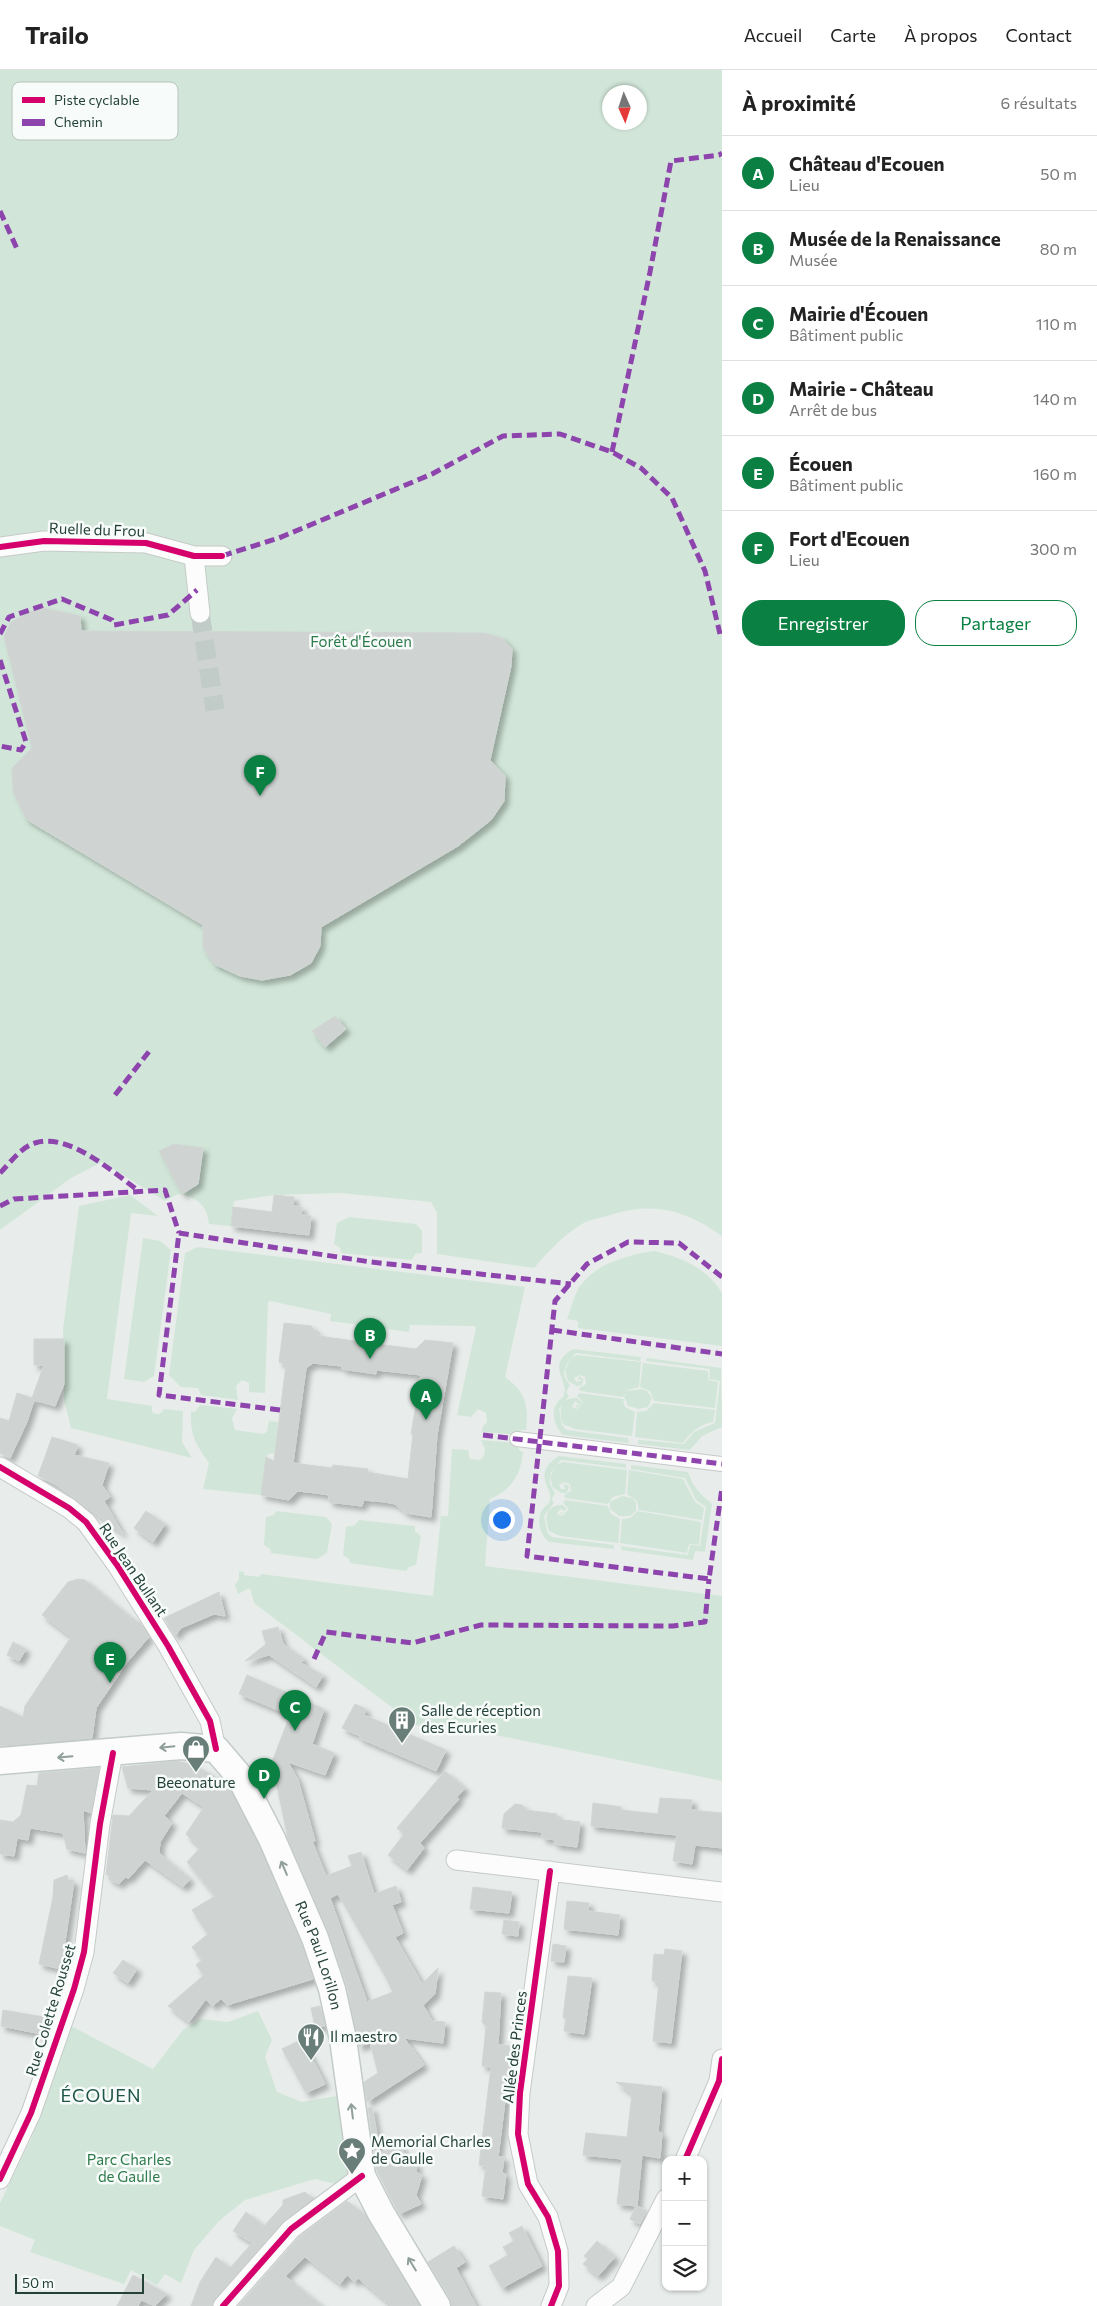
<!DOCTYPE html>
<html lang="fr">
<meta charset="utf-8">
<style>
:root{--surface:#fff;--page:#f2f2f2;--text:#222;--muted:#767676;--line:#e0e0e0;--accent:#0b8043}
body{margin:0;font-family:Commissioner,sans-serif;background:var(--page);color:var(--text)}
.controls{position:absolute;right:15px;bottom:15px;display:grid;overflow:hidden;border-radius:10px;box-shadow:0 1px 4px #0004}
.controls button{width:45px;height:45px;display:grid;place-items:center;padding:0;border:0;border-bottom:1px solid var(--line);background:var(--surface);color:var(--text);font:25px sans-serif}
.compass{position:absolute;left:602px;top:15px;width:45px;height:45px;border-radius:50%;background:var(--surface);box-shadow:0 1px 4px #0004;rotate:177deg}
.scale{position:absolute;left:15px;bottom:12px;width:129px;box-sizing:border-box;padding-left:5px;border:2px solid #24423a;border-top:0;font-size:14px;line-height:18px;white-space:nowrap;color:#24423a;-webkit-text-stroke:4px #f7fbf9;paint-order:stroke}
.you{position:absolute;left:501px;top:1449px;width:18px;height:18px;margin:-12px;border:4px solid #fff;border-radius:50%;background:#1a73e8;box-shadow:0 0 0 8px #1a73e833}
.badge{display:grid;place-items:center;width:32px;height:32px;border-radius:50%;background:var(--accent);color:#fff;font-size:16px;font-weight:700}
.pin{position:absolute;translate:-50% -41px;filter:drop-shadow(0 1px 2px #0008)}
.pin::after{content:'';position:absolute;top:26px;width:18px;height:15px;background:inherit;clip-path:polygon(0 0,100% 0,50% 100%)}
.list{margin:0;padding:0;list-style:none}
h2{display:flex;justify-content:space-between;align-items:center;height:65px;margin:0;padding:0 20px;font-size:21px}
h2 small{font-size:16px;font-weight:400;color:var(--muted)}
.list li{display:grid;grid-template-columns:32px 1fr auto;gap:15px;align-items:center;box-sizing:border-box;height:75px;padding:0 20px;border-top:1px solid var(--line)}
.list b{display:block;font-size:19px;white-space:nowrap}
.list p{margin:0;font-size:16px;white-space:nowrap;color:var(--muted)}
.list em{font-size:16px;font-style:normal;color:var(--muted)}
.actions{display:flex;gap:10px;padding:15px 20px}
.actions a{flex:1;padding:11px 0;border:1px solid var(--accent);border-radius:20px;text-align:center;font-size:18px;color:var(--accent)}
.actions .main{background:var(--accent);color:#fff}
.icon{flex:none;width:28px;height:28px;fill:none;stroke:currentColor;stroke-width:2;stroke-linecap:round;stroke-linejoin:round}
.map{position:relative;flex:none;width:722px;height:2236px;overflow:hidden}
header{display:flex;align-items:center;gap:30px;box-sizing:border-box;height:70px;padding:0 25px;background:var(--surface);border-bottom:1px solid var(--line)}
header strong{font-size:24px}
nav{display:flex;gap:28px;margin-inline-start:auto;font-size:18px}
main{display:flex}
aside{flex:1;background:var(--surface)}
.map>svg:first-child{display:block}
.green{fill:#d1e6d8;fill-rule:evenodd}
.building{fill:#cfd4d2;stroke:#d1d6d4;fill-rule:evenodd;filter:url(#shadow)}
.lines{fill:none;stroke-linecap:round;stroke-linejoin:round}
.minor-tunnel{stroke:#c1cbc8;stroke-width:19;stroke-dasharray:19 9;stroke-linecap:butt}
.pedestrian-casing{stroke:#c5cac8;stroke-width:16}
.minor-casing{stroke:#c5cac8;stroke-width:21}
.secondary-casing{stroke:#c3cbc8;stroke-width:29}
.pedestrian{stroke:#fcfcfc;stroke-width:14}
.minor{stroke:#fcfcfc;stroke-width:19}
.secondary{stroke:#fcfcfc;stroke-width:26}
.quiet{stroke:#8e44ad;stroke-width:5;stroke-dasharray:10 5;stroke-linecap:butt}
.cycleway-casing{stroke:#f7fbf9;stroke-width:9}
.cycleway{stroke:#d6006c;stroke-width:6}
.oneway{stroke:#909f9b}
.labels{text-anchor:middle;stroke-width:5;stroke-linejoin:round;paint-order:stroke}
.street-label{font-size:15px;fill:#24423a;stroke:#f7fbf9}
.park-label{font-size:15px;fill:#2d7a4b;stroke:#f7fbf9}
.poi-label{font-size:15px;fill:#24423a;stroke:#f7fbf9;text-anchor:start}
.quarter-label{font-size:18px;letter-spacing:1px;fill:#1f5548;stroke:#f7fbf9}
.key{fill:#f7fbf9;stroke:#b8c4c0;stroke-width:1}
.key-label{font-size:14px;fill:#24423a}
</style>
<header>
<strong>Trailo</strong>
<nav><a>Accueil</a><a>Carte</a><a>À propos</a><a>Contact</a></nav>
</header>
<main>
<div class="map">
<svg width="722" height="2236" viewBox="0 0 722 2236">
<defs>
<filter id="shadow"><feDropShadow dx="4.5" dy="4.5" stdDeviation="2.5" flood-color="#0004"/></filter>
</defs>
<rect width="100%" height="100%" fill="#e8edeb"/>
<!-- green -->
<path class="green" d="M0 0H722V1166C684 1139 652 1131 607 1146 599 1148 589 1150 582 1154 563 1165 548 1182 534 1198L437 1184V1143L431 1132 341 1123 274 1125 234 1131 231 1156 209 1154C207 1135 197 1127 178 1124L165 1131 102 1092 71 1108 0 1160ZM610 22H640V52H610Z
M130 1125 158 1146 131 1143 107 1329 152 1336V1342L156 1344H160L164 1339 183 1341 182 1372 192 1388 71 1358 64 1330 63 1259 79 1136Z
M349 1147 416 1154 422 1161V1183L415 1184 412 1190 341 1183 340 1178 334 1174 337 1153Z
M143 1168 160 1171 171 1180 154 1306 144 1312 124 1309Z
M198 1177 525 1217 505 1307C526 1322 529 1336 526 1360H521L518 1365 482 1362 483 1356 487 1352 486 1343 478 1339 471 1347 457 1345 476 1258 474 1256 410 1255 409 1262 330 1251 331 1244 270 1231 268 1233 265 1323 249 1322V1313L242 1310 236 1316 238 1330 201 1325 198 1318 181 1317 169 1305 185 1183Z
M654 1181C681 1187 707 1198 722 1223V1276L578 1258V1251L567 1249C571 1239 574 1225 580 1216 597 1193 627 1185 654 1181Z
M573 1279 641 1287 640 1291 576 1283C567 1293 558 1302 570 1315L566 1322 569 1326 559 1339 562 1355 566 1360 628 1368 629 1373 563 1365C555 1357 550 1343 557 1333 559 1330 564 1327 564 1324 569 1311 545 1295 573 1279Z
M577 1285 641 1292 639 1317 628 1320 623 1327 580 1321 579 1318 586 1314 585 1307 580 1305 574 1308 576 1312 581 1311V1309L578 1310 579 1306 583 1309 582 1315 577 1316 568 1311 565 1300 571 1288Z
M647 1288 721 1298 722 1357 702 1366 690 1380 638 1374V1370L684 1374 694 1362 715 1353 720 1311 709 1309 710 1299 646 1291Z
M643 1293 708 1301V1310L718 1312 715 1338 654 1331 650 1321 640 1317Z
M642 1319 647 1321 652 1328 648 1337 639 1339 628 1336 624 1327 627 1321Z
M579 1323 623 1329 625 1337 635 1342 632 1366 575 1359 563 1354C558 1342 560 1327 577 1328L582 1332 577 1338 575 1336 579 1334 575 1331 572 1337 577 1339 583 1332 577 1326Z
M654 1333 715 1340 713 1352C699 1355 692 1361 683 1373L635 1367 637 1342 646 1341Z
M200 1335 237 1339 232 1348 235 1360 264 1364 267 1361 269 1351 278 1352 275 1383 268 1384 266 1388 261 1425 203 1419 209 1393C195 1373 190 1365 191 1341L195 1342Z
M481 1370 516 1373 520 1381 523 1382C521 1404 512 1420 490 1429L485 1496 722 1526V1711L476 1661 415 1655 254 1533 250 1518 238 1524 235 1515 239 1509V1501L244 1502V1505L260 1507 261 1504 433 1526 441 1446H448L452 1379 468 1380 470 1389 480 1390 484 1386 485 1379Z
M559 1386 626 1394V1398L561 1390C552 1400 544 1408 555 1423L552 1429 554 1433 544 1446 547 1462 552 1467 614 1475V1479L549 1472C540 1465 536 1450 542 1440 544 1437 549 1434 550 1431 554 1418 530 1404 559 1386Z
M563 1392 627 1400 625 1424 613 1427 608 1434 565 1428 564 1425 571 1421 570 1414 565 1412 559 1415 561 1419H565L564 1413 569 1416 567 1423H562L553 1418 550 1407 556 1395Z
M631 1395 688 1402C693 1417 700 1424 712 1434L705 1482 695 1481 693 1490 621 1480 622 1478 620 1476 688 1485 690 1475 700 1476 706 1437 696 1430 685 1408 631 1399Z
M629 1400 683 1409 695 1432 704 1438 702 1450 639 1440 637 1431 627 1424Z
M622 1426 632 1428 636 1432V1441L630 1446H619L610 1439V1432Z
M565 1430 608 1436 611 1444 620 1449 618 1473 560 1466 549 1461C544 1448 546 1435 562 1435L567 1438 562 1444 560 1443 565 1441 560 1439 557 1444 562 1446 569 1439 563 1433Z
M276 1441 326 1447 332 1454 327 1483 317 1489 271 1483 270 1479 264 1475 266 1447 274 1445Z
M638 1441 701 1452 699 1475 689 1474 687 1483 620 1473 622 1449 630 1448Z
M359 1450 415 1456V1461L421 1466 416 1495 409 1497 406 1501 350 1493 349 1489 343 1485 346 1457 355 1455Z
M258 1941 272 1970 265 1987 277 2022 302 2032 342 2025 358 2089 348 2117 315 2109 245 2130 219 2151 194 2180 181 2213 165 2204 157 2215 131 2200 124 2214 30 2182 35 2170 0 2156V2133L32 2067 71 1956 153 1999 183 1960 200 1949 228 1952Z"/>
<!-- building -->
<path class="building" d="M39 537 80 546 81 561 484 563 502 568 512 579 511 596 490 690 505 706 504 731 491 750 458 776 321 857 320 876 311 893 290 905 262 910 240 906 214 894 203 878V855L26 749 13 721 12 698 32 678 4 567 11 552Z
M335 946 346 959 325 977 312 961Z
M174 1074 203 1078 198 1114 182 1124 159 1081Z
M274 1125 294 1127 293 1136 302 1137 301 1145 311 1146 309 1165 231 1156 233 1137 272 1142Z
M284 1253 311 1256 319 1266 368 1273 416 1279 425 1270 453 1273 437 1365 431 1447 406 1443 395 1434 385 1432 364 1430 362 1436 329 1432V1425L316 1423 298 1421 289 1430 261 1425 266 1387 274 1391 286 1295 279 1292ZM313 1293 342 1296V1299L376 1304V1300L421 1305 411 1364H413L408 1409 367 1402 368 1399 333 1395 332 1398 293 1393 306 1298Z
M34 1269H64V1314L55 1336 34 1330 27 1352 10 1388 0 1383V1348L9 1351 17 1323 32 1328 44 1295H34Z
M52 1367 78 1375 74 1385 109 1393 102 1415 110 1427 104 1431 123 1464 57 1415 38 1406Z
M146 1441 165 1454 153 1472 134 1458Z
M78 1509 85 1510 130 1547 140 1553 149 1567 128 1591 96 1638 92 1668 0 1676V1636L23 1647 25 1636 71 1567 42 1545 68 1512Z
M219 1522 225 1546 214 1544 181 1558 175 1566 164 1548Z
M278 1557 283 1574 304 1589 301 1593 323 1605 316 1617 269 1585 245 1591 266 1574 262 1561Z
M13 1572 26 1579 19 1591 7 1585Z
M247 1605 324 1639 312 1674 334 1683 325 1705 288 1692 298 1710 315 1771H312L326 1806 352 1796 348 1786 361 1782 374 1824 396 1816 401 1832 392 1835 403 1863 395 1867 422 1914 438 1898 435 1924 423 1935 432 1951 445 1952 443 1973 404 1968 424 1995 367 2032 364 2012 378 2003 370 1972 359 1977 347 1916 329 1863 288 1769 272 1692 290 1645 239 1624ZM338 1824 384 1904 393 1922 367 1932 330 1828Z
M355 1634 366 1639 364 1645 446 1680 436 1701 359 1668 360 1666 342 1658Z
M177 1691 194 1695 223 1711 227 1715 258 1775 301 1873 313 1909 227 1935 221 1929 212 1936 206 1929 189 1952 168 1936 204 1905 196 1895 202 1890 192 1877 208 1864 192 1840 215 1826 187 1792 200 1778 186 1764 204 1737 182 1723 164 1746 172 1753 160 1772 159 1783 190 1809 183 1817 145 1790 128 1809 126 1807 119 1814 109 1809V1805H106L113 1745 129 1746 153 1720 128 1718 122 1697Z
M99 1698 91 1743 83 1740 85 1783 67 1779 63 1763 30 1758 28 1770 17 1768 14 1786 0 1784V1750L13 1752 21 1745 27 1715 37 1716 39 1703Z
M445 1701 465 1718 457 1727 459 1729 420 1773 424 1778 407 1800 388 1785 404 1764 397 1758Z
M660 1728 692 1730 691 1740 722 1743V1778L695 1775 692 1794 673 1791 677 1765 591 1756 593 1733 621 1737V1740L658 1744Z
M515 1734 522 1735 526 1740 557 1744 556 1749 580 1752 577 1777 554 1774 555 1770 542 1768V1762L502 1758 504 1744Z
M67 1805 68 1810 74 1811 61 1899 39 1894 53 1827 54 1810Z
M473 1817 512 1822 509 1843 470 1839Z
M567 1831 589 1833 588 1841 620 1845 618 1865 564 1859Z
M504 1850 519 1852 518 1866 502 1864Z
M553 1874 566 1876 564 1892 551 1891Z
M665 1879 682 1881 671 1973 653 1971 659 1912 652 1911 654 1884 664 1885Z
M123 1890 137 1899 128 1913 113 1903Z
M568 1906 592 1908 584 1964 564 1961 566 1948H563Z
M485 1922 501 1923 498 1975 512 1976 498 2087H504L502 2103 506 2104 503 2129 482 2126 486 2096 479 2095 491 1997 482 1996 486 1957 488 1958 482 1952Z
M320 1936 325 1956 315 1957 311 1938Z
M3 1940 44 1947 41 1964 1 1956Z
M302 1969 325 2014 306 2023 282 1979Z
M616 2012 662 2017 658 2062 662 2063 660 2088 642 2085 637 2136 647 2141 640 2154 630 2149 636 2136 617 2134 622 2089 583 2085 586 2063 627 2067 632 2024Z
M372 2037 380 2083 400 2074 408 2092 417 2093 416 2102 422 2105 416 2125 421 2134 399 2144 377 2101 368 2038Z
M305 2122 312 2129 283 2152 215 2229 212 2236H191L200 2212 216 2187 230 2198 252 2173 233 2161 246 2142 264 2156 283 2135V2130Z
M347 2131 365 2145 419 2236H392L358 2208 355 2212 347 2205 340 2214 305 2187 285 2206 322 2236H238L299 2167Z
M522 2156 542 2196 502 2218 489 2196 508 2185 503 2177 514 2171 509 2163Z
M597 2171 615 2187 598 2206 583 2194 588 2189 584 2186Z
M454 2176 465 2192 456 2198 476 2236H452L450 2228 428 2192Z
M133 2205 167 2224 155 2236 141 2230 138 2236H117Z"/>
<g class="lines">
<!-- minor-tunnel -->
<path class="minor-tunnel" d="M200 543 215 640"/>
<!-- pedestrian casing -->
<g class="pedestrian-casing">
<path id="pedestrian" d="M517 1369 722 1394"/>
</g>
<!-- minor casing -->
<g class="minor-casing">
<path id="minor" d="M0 477 44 471 146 473 194 486H222
M194 486 200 543
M0 1397 69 1438 86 1452 117 1495 168 1576 210 1651 216 1679
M456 1790 722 1822
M550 1801 520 2023 518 2064 528 2114 548 2147 558 2181 559 2216 551 2236
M685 2090 719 2011 722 1989
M0 2109 31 2043 74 1919 84 1882 100 1754 113 1683
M223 2236 291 2159 362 2106
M596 2236 621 2217 666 2129"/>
</g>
<!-- secondary casing -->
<g class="secondary-casing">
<g id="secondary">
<path id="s1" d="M0 1691 181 1676 216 1679 240 1707 272 1769 315 1868 332 1919 343 1969 362 2106 381 2143 437 2236"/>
</g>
</g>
<!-- pedestrian -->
<use href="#pedestrian" class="pedestrian"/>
<!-- minor -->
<use href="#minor" class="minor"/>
<!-- secondary -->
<use href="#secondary" class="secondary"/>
<!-- quiet -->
<path class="quiet" d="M0 141 18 181
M612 382 650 202 671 91 719 85 722 83
M222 486 279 468 432 404 503 366 560 364 612 382 641 398 672 428 705 501 720 564
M0 564 9 547 62 529 112 550 114 555 168 545 197 520
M0 590 26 672 21 680 0 676
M115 1025 151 979
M0 1103C10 1093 21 1077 35 1073 69 1062 114 1103 140 1122
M0 1136 14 1129 165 1120 179 1163
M722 1207 679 1173 628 1172 587 1194 555 1231 527 1486 709 1509 722 1418
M552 1260 722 1284
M280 1340 159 1325 179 1163 371 1192 571 1214
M483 1365 722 1394
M314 1589 326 1562 412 1573 481 1555 673 1556 705 1552 709 1509"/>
<!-- cycleway casing -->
<g class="cycleway-casing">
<path id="cycleway" d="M0 477 44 471 146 473 194 486H222
M0 1397 69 1438 86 1452 117 1495 168 1576 210 1651 216 1679
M550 1801 520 2023 518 2064 528 2114 548 2147 558 2181 559 2216 551 2236
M685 2090 719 2011 722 1989
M0 2109 31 2043 74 1919 84 1882 100 1754 113 1683
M223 2236 291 2159 362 2106"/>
</g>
<!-- cycleway -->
<use href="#cycleway" class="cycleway"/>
</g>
<!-- one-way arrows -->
<defs><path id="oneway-shaft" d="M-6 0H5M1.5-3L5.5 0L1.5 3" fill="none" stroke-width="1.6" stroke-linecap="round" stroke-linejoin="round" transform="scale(1.25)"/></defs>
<g class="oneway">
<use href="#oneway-shaft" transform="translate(167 1677) rotate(174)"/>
<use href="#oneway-shaft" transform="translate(65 1687) rotate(175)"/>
<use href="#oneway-shaft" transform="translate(284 1798) rotate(-113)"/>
<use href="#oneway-shaft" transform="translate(352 2041) rotate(-97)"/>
<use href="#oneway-shaft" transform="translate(412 2194) rotate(-121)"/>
</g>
<!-- icons -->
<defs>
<g id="building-pin" transform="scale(1.4375)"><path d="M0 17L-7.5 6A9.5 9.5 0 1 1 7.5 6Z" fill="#697e78" stroke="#f7fbf9"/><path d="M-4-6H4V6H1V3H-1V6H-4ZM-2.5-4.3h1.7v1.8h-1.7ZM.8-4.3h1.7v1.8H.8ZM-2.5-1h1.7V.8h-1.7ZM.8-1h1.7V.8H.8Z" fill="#fff"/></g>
<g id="shop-pin" transform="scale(1.4375)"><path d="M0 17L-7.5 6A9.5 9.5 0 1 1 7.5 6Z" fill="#697e78" stroke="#f7fbf9"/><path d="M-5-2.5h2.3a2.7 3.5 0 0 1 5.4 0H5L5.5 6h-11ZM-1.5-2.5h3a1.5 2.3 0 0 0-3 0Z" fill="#fff"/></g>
<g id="restaurant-pin" transform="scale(1.4375)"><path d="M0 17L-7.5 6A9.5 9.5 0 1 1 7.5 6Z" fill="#697e78" stroke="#f7fbf9"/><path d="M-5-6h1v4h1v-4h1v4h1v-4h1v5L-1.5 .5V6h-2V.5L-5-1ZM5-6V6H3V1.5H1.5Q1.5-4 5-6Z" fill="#fff"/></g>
<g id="sight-pin" transform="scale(1.4375)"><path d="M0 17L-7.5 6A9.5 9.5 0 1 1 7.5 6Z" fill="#697e78" stroke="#f7fbf9"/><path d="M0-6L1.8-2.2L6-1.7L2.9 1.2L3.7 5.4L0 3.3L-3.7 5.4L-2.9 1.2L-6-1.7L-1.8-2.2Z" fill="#fff"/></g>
</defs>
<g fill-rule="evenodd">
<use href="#building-pin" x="402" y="1650"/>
<use href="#shop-pin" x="196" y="1679"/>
<use href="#restaurant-pin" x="311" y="1967"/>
<use href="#sight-pin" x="352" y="2081"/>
</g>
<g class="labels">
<!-- street labels -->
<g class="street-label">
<text transform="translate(97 460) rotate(2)" y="5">Ruelle du Frou</text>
<text transform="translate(133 1500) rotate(56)" y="5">Rue Jean Bullant</text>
<text dy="5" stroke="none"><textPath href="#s1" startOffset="449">Rue Paul Lorillon</textPath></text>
<text transform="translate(51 1940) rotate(-73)" y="5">Rue Colette Rousset</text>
<text transform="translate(515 1977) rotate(-83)" y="5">Allée des Princes</text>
</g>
<!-- park labels -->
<g class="park-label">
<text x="361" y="577">Forêt d'Écouen</text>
<text x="129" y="2095">Parc Charles<tspan x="129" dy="17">de Gaulle</tspan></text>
</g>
<!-- poi labels -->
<g class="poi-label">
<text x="421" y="1646">Salle de réception<tspan x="421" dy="17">des Ecuries</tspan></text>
<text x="196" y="1718" text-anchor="middle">Beeonature</text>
<text x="330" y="1972">Il maestro</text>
<text x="371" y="2077">Memorial Charles<tspan x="371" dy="17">de Gaulle</tspan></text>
</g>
<!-- quarter labels -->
<g class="quarter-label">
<text x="101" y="2032">ÉCOUEN</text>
</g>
</g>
<!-- legend -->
<rect x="12" y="12" width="166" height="58" rx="8" class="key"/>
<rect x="22" y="27" width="23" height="6" fill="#d6006c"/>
<rect x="22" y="49" width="23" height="7" fill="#8e44ad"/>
<g class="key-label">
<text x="54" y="35">Piste cyclable</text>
<text x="54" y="57">Chemin</text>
</g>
</svg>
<div class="controls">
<button>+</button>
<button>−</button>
<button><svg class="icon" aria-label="layers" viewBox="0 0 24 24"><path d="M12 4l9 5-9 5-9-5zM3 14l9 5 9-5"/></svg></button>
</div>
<svg class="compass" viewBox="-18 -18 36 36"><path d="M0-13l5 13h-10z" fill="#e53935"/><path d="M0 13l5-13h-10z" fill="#767676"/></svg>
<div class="scale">50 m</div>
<div class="you"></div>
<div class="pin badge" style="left:426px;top:1350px">A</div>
<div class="pin badge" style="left:370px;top:1289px">B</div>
<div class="pin badge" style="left:295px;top:1661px">C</div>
<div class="pin badge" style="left:264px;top:1729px">D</div>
<div class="pin badge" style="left:110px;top:1613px">E</div>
<div class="pin badge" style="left:260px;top:726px">F</div>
</div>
<aside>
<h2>À proximité<small>6 résultats</small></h2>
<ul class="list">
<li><span class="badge">A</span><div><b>Château d'Ecouen</b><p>Lieu</p></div><em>50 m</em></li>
<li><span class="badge">B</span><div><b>Musée de la Renaissance</b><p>Musée</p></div><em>80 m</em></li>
<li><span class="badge">C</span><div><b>Mairie d'Écouen</b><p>Bâtiment public</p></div><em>110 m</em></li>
<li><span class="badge">D</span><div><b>Mairie - Château</b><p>Arrêt de bus</p></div><em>140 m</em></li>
<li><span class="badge">E</span><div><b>Écouen</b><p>Bâtiment public</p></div><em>160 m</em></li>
<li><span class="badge">F</span><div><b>Fort d'Ecouen</b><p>Lieu</p></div><em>300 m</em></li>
</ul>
<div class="actions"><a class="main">Enregistrer</a><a>Partager</a></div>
</aside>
</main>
